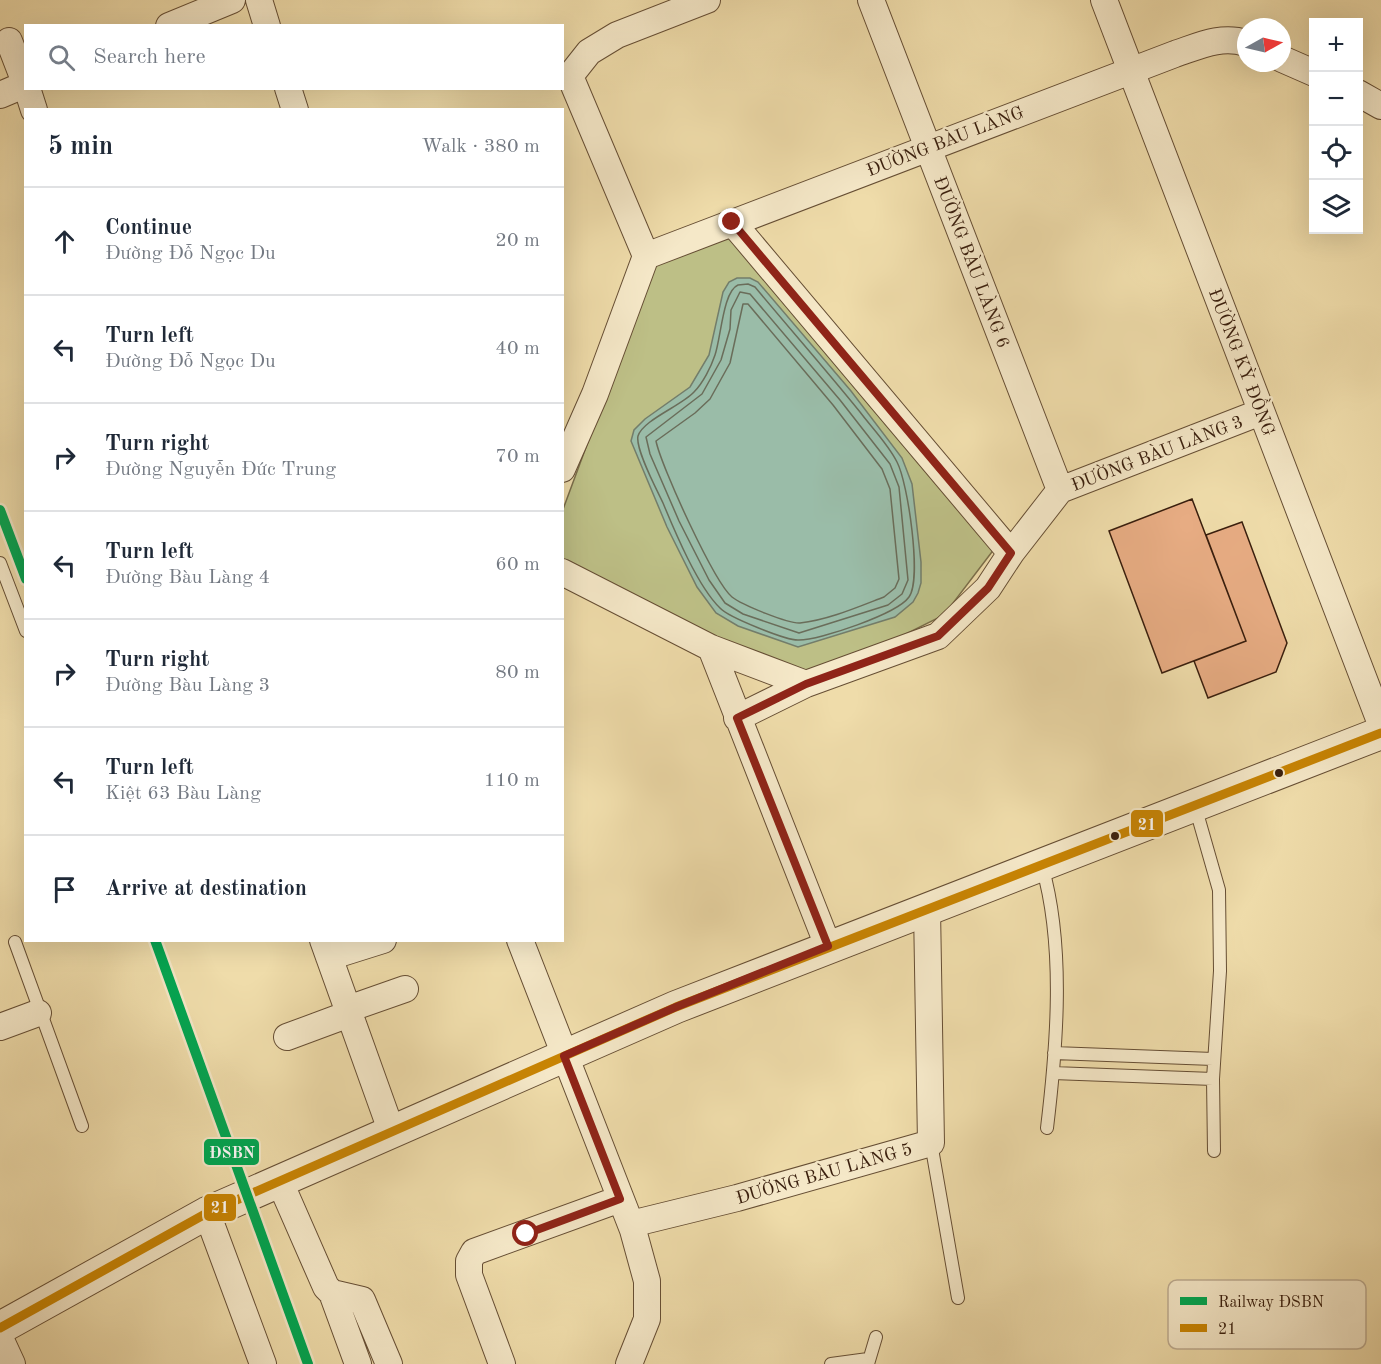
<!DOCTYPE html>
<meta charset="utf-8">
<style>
:root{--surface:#fff;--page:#f6f6f7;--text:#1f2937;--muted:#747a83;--line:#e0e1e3}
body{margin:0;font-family:"Old Standard TT",serif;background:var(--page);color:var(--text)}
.controls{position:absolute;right:18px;top:18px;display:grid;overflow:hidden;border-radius:0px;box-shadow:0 6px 24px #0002}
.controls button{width:54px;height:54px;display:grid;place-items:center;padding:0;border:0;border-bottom:2px solid var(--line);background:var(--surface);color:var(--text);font:30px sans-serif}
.compass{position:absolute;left:1237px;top:18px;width:54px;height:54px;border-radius:50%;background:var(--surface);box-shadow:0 6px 24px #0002;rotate:82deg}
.stop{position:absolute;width:18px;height:18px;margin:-14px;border:4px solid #8f2418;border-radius:50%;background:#fff}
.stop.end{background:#8f2418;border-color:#fff;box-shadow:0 2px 6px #0008}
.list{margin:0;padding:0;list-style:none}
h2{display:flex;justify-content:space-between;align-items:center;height:78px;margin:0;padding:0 24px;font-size:26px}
h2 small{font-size:20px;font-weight:400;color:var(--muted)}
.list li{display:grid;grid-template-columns:39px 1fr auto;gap:18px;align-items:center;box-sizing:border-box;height:108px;padding:0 24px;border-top:2px solid var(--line)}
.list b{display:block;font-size:22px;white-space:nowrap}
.list p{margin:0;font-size:20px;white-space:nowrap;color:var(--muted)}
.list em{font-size:20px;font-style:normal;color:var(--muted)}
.icon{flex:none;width:33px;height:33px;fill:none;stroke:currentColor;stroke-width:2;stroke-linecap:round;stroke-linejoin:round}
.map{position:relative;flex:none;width:1381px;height:1364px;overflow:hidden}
.search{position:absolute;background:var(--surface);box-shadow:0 6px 24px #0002;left:24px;top:24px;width:540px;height:66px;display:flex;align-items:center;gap:15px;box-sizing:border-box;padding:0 21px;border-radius:0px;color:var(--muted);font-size:22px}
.panel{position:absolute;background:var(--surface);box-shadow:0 6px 24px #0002;left:24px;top:108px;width:540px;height:834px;border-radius:0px}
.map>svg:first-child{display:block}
.green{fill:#bdbf86;stroke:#7b6e4a;stroke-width:1.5}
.water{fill:#9abca8;stroke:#737d6a;stroke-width:1.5}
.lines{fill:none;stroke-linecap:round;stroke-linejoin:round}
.shore{stroke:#6a6d5a;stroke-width:1.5}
.building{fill:#e7ac83;stroke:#391e0d;stroke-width:1.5}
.service-casing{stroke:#664e34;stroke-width:14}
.minor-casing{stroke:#664e34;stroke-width:28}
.tertiary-casing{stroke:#664e34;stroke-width:34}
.service{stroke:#f5e8c8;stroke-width:12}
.minor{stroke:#f5e8c8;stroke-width:26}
.tertiary{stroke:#f5e8c8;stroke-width:32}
.bus-1-casing{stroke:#f5e8c8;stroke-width:14}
.bus-1{stroke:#c88403;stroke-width:9}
.rail-1-casing{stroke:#f5e8c8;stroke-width:15}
.rail-1{stroke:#00a651;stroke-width:10}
.route{stroke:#8f2418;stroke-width:8}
.bus-dot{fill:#391e0d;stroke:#f5e8c8;stroke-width:2}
.labels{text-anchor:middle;stroke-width:5;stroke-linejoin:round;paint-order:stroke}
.street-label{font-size:18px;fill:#391e0d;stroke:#f5e8c8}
.key{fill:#f5e8c8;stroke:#bdab90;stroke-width:1.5}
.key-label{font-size:16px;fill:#391e0d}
.line-badge{stroke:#f5e8c8;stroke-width:2}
.badge-label{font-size:16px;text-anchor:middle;font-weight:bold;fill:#fff}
</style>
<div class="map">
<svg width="1381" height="1364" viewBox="0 0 1381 1364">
<rect width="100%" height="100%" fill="#efdcaa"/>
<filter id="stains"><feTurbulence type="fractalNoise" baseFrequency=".00333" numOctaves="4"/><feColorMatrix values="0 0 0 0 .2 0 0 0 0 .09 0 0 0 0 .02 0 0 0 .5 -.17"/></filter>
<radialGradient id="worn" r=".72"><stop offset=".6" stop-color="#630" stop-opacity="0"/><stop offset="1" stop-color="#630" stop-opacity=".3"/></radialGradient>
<!-- green -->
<path class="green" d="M736 232 998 544 944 615 830 672H799L715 647 563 566 562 512 654 264Z"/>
<!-- water -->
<path class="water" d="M737 278H750L758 282 851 391 902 458 912 484 921 562V583L918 593 913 602 895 617 798 647 738 626 716 613 697 587 667 527 631 441 634 430 645 419 690 387 709 355 723 292 729 282Z"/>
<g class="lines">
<!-- shore -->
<path class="shore" d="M738 285 748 284 755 287C790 329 826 370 860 412 872 428 888 444 897 462 908 483 922 579 909 597 897 614 820 640 799 640 787 641 728 617 720 608 698 587 675 532 663 503 657 490 635 449 638 436 643 420 681 406 694 392 703 383 711 367 715 355 721 338 723 291 738 285Z
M740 292 750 294 840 400 890 464 899 487 908 580 902 594 888 605 799 633 743 614 725 603 709 580 679 521 650 454 646 437 702 394 721 360 730 329 731 310Z
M743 304H748L833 405 882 469 890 489 899 579 895 588 884 597C858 607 828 620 800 623 789 624 742 605 732 597 714 582 661 466 656 441L695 413 710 399 730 363Z"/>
</g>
<!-- building -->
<path class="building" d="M1192 499 1246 641 1162 673 1109 531Z
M1242 522 1287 643 1276 672 1208 698 1194 661 1246 641 1206 535Z"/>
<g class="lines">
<!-- service casing -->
<g class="service-casing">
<path id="service" d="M0 563 26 631
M1195 806 1219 890 1220 971 1213 1079 1214 1151
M1042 866C1065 946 1057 1045 1047 1128
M15 942 82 1126
M1054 1053 1213 1059
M1053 1073 1213 1079
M931 1143 958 1298
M831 1364 868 1359
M868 1364 876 1337"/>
</g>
<!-- minor casing -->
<g class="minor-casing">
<path id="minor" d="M259 0 267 26
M871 0 1060 490
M1104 0 1381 724
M169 26 232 0
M9 41 26 85
M1282 59 1314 73
M27 88 34 110
M288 88 295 110
M1358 93 1381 106
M0 95 26 84
M732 222 1011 553
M646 256 1175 54C1199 46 1221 35 1246 43
M562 469 595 394 646 256 570 76 589 52 617 35 707 0
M562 572 711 648 806 684 938 636 988 588 1011 553 1060 490 1261 412
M711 648 828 946
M737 718 806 684
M323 940 391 1130
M520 940 633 1230 647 1281V1319L629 1364
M329 957 383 940
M348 1009 405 989
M0 1027 38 1013
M287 1037 349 1014
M280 1182 326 1287 332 1293 362 1300 389 1364
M207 1213 263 1364
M631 1224 737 1198 931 1143 927 909
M332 1293 358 1364
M0 1338 12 1364
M502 1364 469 1275V1261L474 1252 620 1199"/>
</g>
<!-- tertiary casing -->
<g class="tertiary-casing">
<path id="tertiary" d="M0 1328 207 1213 676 1007 1381 733"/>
</g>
<!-- service -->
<use href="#service" class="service"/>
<!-- minor -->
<use href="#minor" class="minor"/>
<!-- tertiary -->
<use href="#tertiary" class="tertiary"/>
<!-- bus-1 casing -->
<g class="bus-1-casing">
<path id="bus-1" d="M0 1328 207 1213 676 1007 1381 733"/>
</g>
<!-- bus-1 -->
<use href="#bus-1" class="bus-1"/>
<!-- rail-1 casing -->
<g class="rail-1-casing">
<path id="rail-1" d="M0 510 26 579
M155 940 308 1364"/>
</g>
<!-- rail-1 -->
<use href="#rail-1" class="rail-1"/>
</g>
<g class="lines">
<!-- route -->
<path class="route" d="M526 1234 620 1199 564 1056 676 1007 828 946 737 718 806 684 938 636 988 588 1011 553 732 222"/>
</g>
<!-- markers -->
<g class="bus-dot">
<circle cx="1279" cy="773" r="5"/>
<circle cx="1115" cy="836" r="5"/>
</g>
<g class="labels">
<!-- street labels -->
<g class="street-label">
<text transform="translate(945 141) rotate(-21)" y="6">ĐƯỜNG BÀU LÀNG</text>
<text transform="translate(972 262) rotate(69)" y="6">ĐƯỜNG BÀU LÀNG 6</text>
<text transform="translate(1242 362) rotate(69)" y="6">ĐƯỜNG KỲ ĐỒNG</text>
<text transform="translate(1157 453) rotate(-21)" y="6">ĐƯỜNG BÀU LÀNG 3</text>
<text transform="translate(824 1173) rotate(-16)" y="6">ĐƯỜNG BÀU LÀNG 5</text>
</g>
</g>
<!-- legend -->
<rect x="1168" y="1280" width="198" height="69" rx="9" class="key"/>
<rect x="1180" y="1297" width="27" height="8" fill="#00a651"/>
<rect x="1180" y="1324" width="27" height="8" fill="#c88403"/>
<g class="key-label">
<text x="1218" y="1307">Railway ĐSBN</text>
<text x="1218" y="1334">21</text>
</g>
<g class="line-badge">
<rect x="1130" y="809" width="34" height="29" rx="6" fill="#c88403"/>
<rect x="203" y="1138" width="57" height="28" rx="6" fill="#00a651"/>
<rect x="203" y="1193" width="34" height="29" rx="6" fill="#c88403"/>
</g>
<g class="badge-label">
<text x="1147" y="830">21</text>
<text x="232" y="1158">ĐSBN</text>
<text x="220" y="1213">21</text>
</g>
<rect width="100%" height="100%" filter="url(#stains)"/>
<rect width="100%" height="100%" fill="url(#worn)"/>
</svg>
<div class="controls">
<button>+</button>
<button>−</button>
<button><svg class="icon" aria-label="locate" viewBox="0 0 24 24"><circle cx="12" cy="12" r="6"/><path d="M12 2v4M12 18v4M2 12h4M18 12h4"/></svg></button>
<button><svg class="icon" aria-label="layers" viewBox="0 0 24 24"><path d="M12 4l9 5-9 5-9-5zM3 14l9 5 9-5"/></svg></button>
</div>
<svg class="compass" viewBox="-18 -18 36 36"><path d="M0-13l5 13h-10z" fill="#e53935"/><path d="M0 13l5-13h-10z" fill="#747a83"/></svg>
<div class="stop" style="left:526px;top:1234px"></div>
<div class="stop end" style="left:732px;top:222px"></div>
<div class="search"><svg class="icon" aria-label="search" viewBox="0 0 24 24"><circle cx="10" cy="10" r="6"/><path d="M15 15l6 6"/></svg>Search here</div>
<section class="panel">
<h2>5 min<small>Walk · 380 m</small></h2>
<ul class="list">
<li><svg class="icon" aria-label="ahead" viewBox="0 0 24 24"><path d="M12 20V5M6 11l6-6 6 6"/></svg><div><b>Continue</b><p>Đường Đỗ Ngọc Du</p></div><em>20 m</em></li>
<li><svg class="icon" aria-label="left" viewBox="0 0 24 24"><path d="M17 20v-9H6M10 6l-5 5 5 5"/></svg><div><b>Turn left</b><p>Đường Đỗ Ngọc Du</p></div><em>40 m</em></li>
<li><svg class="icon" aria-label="right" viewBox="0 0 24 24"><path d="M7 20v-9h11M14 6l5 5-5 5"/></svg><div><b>Turn right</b><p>Đường Nguyễn Đức Trung</p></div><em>70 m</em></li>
<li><svg class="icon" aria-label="left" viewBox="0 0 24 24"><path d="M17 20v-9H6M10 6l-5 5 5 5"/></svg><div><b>Turn left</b><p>Đường Bàu Làng 4</p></div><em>60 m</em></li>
<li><svg class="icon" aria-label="right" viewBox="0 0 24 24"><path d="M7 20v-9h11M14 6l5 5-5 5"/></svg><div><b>Turn right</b><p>Đường Bàu Làng 3</p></div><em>80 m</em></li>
<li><svg class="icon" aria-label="left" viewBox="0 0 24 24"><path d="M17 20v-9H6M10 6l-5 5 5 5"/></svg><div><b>Turn left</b><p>Kiệt 63 Bàu Làng</p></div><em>110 m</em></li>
<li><svg class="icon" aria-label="arrive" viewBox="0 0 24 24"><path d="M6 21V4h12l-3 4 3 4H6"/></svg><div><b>Arrive at destination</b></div></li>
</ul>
</section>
</div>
